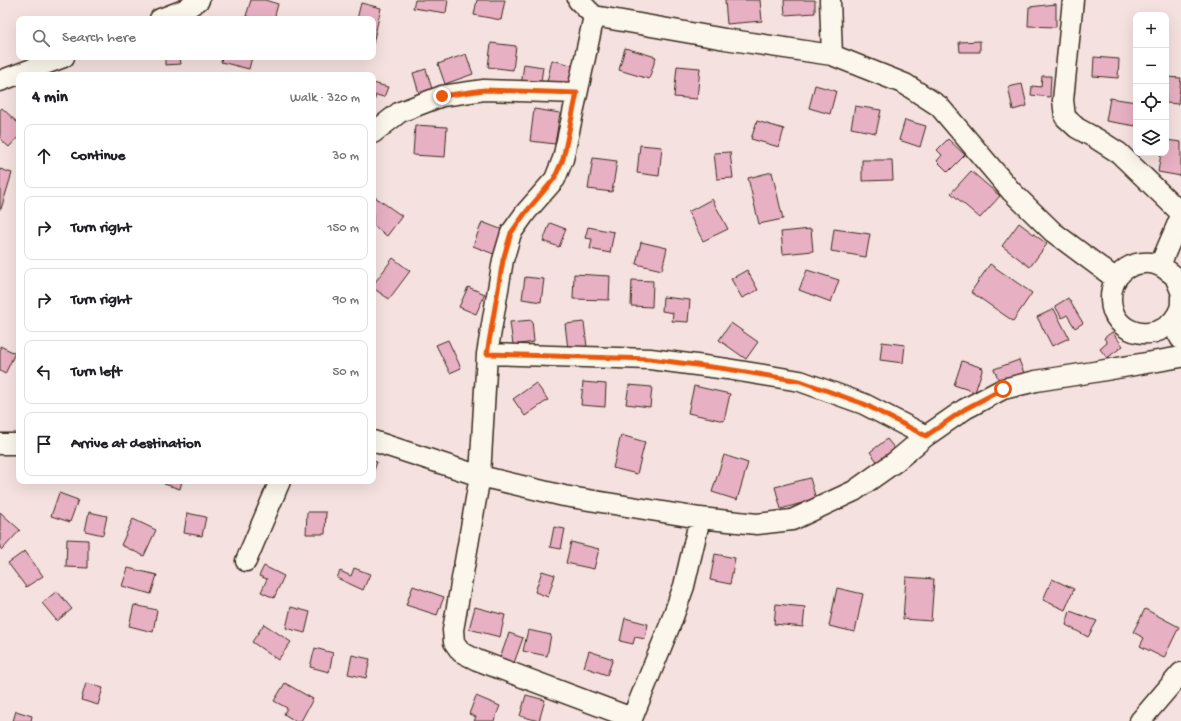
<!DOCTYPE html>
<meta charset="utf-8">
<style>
:root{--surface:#fff;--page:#f2f2f2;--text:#202124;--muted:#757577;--line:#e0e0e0}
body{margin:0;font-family:"Gochi Hand",sans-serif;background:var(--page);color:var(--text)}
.controls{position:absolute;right:12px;top:12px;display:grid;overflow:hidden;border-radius:8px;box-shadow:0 4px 16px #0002}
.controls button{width:36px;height:36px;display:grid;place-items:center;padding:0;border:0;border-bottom:1px solid var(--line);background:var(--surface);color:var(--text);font:20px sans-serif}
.stop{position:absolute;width:12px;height:12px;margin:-9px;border:3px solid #ea580c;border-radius:50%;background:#fff}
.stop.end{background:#ea580c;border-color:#fff;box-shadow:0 1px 4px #0008}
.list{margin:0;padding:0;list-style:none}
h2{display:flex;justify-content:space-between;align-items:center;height:52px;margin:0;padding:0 16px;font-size:17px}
h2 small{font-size:13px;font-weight:400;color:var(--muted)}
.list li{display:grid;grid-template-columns:26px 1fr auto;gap:12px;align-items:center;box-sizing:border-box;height:64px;margin:0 8px 8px;padding:0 8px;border:1px solid var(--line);border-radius:8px}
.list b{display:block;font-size:15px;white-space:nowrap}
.list em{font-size:13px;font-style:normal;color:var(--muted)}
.icon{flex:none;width:22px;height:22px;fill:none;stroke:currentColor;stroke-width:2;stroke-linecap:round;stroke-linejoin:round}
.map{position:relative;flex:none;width:1181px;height:721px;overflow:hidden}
.search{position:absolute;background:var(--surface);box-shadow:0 4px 16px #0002;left:16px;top:16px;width:360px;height:44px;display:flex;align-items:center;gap:10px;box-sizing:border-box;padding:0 14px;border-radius:8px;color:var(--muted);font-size:15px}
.panel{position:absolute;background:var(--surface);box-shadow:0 4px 16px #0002;left:16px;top:72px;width:360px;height:412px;border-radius:8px}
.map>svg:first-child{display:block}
.building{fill:#e8b0c3;stroke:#3b2a1e}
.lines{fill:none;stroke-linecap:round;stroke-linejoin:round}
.minor-casing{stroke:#3b2a1e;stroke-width:23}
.minor{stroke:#fbf7ec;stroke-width:20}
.route{stroke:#ea580c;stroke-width:5}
</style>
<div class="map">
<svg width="1181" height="721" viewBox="0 0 1181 721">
<rect width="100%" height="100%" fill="#f5e2e0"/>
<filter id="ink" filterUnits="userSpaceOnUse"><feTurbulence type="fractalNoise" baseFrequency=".025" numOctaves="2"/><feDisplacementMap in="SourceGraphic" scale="8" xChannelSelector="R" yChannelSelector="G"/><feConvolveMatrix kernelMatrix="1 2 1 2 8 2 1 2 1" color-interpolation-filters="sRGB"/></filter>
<g filter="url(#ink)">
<!-- building -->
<path class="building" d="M251 0H265L278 4 274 19H257L246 16Z
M415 0H448L446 13 413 8Z
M477 0H505L501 20 474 15Z
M725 0H760L762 21 727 24Z
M784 0H815V13L785 15Z
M361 3 381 8 373 44V19H357Z
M1056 4V27L1028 26 1029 7Z
M980 41V52H960L959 42Z
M491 43 516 46 513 70 488 67Z
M625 48 656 57 649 79 619 70Z
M466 54 473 74 445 84 438 64Z
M165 57H180L181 64 165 65Z
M222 57H252L249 69 221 62Z
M1094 57 1119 59 1118 78 1093 76Z
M552 60 575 66 570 88 547 82Z
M524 64 543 67 540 89 521 86Z
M677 66 700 68 697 99 674 97Z
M426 69 434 96 421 100 413 73Z
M1042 76H1051L1050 97 1031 95 1032 86 1041 87Z
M1166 77 1181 78 1178 104 1166 103Z
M373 83 388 87 384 97 376 95 374 102Z
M1022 84 1027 106 1013 110 1008 87Z
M815 85 836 91 830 114 809 108Z
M1110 98 1136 102V126L1106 121Z
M855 106 881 110 876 133 851 128Z
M2 108 19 124V136L9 147 0 139V110Z
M534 109 560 113 555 144 530 141Z
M905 120 926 126 920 147 899 140Z
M757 121 784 129 779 147 751 139Z
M415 125 447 127 445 157 413 155Z
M948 139 965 155 948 172 937 161 942 155 937 150Z
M1166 140 1181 142V176L1158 172 1161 153H1166Z
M640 145 662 147 659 176 637 173Z
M730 152 733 178 717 179 714 153Z
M593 158 617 161 612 192 588 189Z
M862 160H892L893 180 862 181Z
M0 169 12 173 1 209H0Z
M971 171 1000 196 980 218 951 193Z
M772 172 783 219 759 224 748 178Z
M375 197 402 216 387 236 373 225V200Z
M712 199 728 229 703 241 688 212Z
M482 222 508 232 499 256 473 246Z
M550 223 566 229 559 247 543 241Z
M1019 223 1047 244 1030 267 1002 246Z
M588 227 614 232 610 253 590 249 592 239 585 238Z
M811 229 813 251 783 254 781 232Z
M834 229 870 234 866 257 831 251Z
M641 242 667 248 662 270 636 264Z
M393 258 410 271 389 299 373 288V285Z
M990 264 1032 293 1013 321 971 292Z
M747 270 758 290 742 298 731 279Z
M807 270 839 280 831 302 799 290Z
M574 274 610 276 609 300 573 299Z
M525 277 544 279 541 302 522 299Z
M632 280 653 281 652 307 631 306Z
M468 287 485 294 476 314 459 307Z
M663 297 690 300 688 322 672 321 673 313 662 311Z
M1068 298 1083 323 1075 328 1067 315 1062 318 1055 306Z
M1054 309 1069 338 1052 346 1037 317Z
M532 320 534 342 513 345 510 322Z
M584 322 587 347 568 349 565 324Z
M731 323 758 342 746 359 719 340Z
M1112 332 1123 346 1107 358 1100 349 1107 343 1104 338Z
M448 340 461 368 450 373 436 345Z
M882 342 905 345 903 363 880 360Z
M0 346 15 353 5 374 0 371Z
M1019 360 1024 373 1000 383 994 369Z
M962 361 983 368 975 392 954 385Z
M583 382 606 384 605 407 581 405Z
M536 383 548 400 525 416 513 399Z
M629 385 652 387 650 407 626 404Z
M694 386 730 394 724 421 688 413Z
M621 435 645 442 637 474 613 468Z
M887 439 896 450 879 464 870 452Z
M724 455 748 463 737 500 712 492Z
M373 461 377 462 373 473Z
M810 478 816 499 781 509 775 487Z
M165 481H182L180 489 164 484Z
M59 493 78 500 70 522 51 516Z
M0 512 20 530 2 550 0 548Z
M89 512 107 516 103 535 85 531Z
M307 512H326L325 534H306Z
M187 513 206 517 202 536 184 533Z
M133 519 156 530 144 556 121 545Z
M554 527 565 529 561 549 550 547Z
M67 539 88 540V568L66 567Z
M571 542 599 549 594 569 566 563Z
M25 551 43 576 26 587 8 563Z
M715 554 735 558 730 584 710 580Z
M264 566 284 576 274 598 261 592 267 579 259 576Z
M128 568 157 575 151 594 122 586Z
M354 568 370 574 363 590 337 578 340 571 351 576Z
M542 571 555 575 548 597 535 592Z
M906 577 934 579 931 621 903 619Z
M1052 579 1074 589 1065 610 1043 600Z
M413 586 444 597 437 615 406 605Z
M837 588 863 594 855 632 829 626Z
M57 591 72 609 57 621 42 603Z
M776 604 805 607 803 627 774 624Z
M134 605 157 610 153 632 129 626Z
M291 607 310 612 305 633 286 628Z
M475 607 505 615 500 637 469 629Z
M1145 609 1179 627 1164 658 1140 646 1144 638 1133 632Z
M1070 611 1097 621 1088 637 1066 625Z
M625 618 648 624 645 639 635 637 633 644 620 641Z
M264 624 291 642 278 660 252 642Z
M528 630 551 635 547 656 523 651Z
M509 633 523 638 514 663 500 658Z
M315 648 333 653 329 672 310 667Z
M589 651 613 659 607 675 584 667Z
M352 655 370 659 366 678 348 674Z
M86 683 103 688 98 705 81 700Z
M285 683 313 699 301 721H295L284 714 287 708 274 701Z
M526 695 545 700 539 721 520 716Z
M476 696 500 706 494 721H474L476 717 469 714Z
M16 711 32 716 31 721H13Z"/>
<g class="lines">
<!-- minor casing -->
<g class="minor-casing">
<path id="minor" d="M578 0 594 16 725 39 832 55 905 84 939 106 1011 191 1053 232 1116 279
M830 0 832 55
M1073 0 1063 100 1065 117 1077 128 1097 139 1119 153 1181 213
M594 16 563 159 555 179 526 212 511 233 503 260 487 354 480 476 453 630 454 642 461 652 477 660 632 718
M160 19 184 10 199 0
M0 81 64 57
M373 133 400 112 442 96 484 90 577 93
M1160 265 1181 216
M1181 291C1179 286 1177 281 1175 277 1173 274 1170 273 1168 271 1165 269 1163 267 1160 266 1149 260 1132 263 1123 271 1115 278 1111 287 1111 298 1110 338 1165 347 1180 309 1181 306 1181 301 1181 297
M1172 323 1181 339
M487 354 650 359 727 369 800 381 864 404 926 436
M373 441 480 476 564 496 700 518 757 524 792 520 854 491 895 462 926 436 965 409 1003 389 1036 381 1094 372 1181 357
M0 444H19
M246 561 280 481
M631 721 670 625 684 586 700 518
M1140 721 1181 673"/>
</g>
<!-- minor -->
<use href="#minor" class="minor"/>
</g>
</g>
<g class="lines" filter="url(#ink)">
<!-- route -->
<path class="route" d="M442 96 484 90 577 93 563 159 554 179 526 212 511 233 503 260 487 354 650 359 727 369 800 381 864 404 926 436 965 409 1003 389"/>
</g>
</svg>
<div class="controls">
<button>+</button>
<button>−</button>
<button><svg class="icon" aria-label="locate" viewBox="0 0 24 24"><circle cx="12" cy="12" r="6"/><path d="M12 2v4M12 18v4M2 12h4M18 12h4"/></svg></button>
<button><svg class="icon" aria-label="layers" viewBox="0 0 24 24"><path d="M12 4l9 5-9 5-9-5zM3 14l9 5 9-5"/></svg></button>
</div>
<div class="stop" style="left:1003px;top:389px"></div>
<div class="stop end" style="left:442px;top:96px"></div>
<div class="search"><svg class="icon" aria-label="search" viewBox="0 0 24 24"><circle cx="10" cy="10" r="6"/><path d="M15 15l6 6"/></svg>Search here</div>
<section class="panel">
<h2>4 min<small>Walk · 320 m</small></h2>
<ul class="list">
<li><svg class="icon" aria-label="ahead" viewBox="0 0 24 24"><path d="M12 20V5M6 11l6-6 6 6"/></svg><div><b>Continue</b></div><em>30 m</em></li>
<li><svg class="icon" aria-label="right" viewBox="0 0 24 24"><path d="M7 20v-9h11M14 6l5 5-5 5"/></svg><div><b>Turn right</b></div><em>150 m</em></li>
<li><svg class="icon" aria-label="right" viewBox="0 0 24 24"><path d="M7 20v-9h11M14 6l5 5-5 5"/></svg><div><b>Turn right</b></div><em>90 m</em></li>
<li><svg class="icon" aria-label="left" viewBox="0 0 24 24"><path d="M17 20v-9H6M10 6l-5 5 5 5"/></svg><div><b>Turn left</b></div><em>50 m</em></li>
<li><svg class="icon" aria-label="arrive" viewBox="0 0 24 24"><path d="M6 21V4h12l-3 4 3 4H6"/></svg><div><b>Arrive at destination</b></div></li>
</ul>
</section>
</div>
